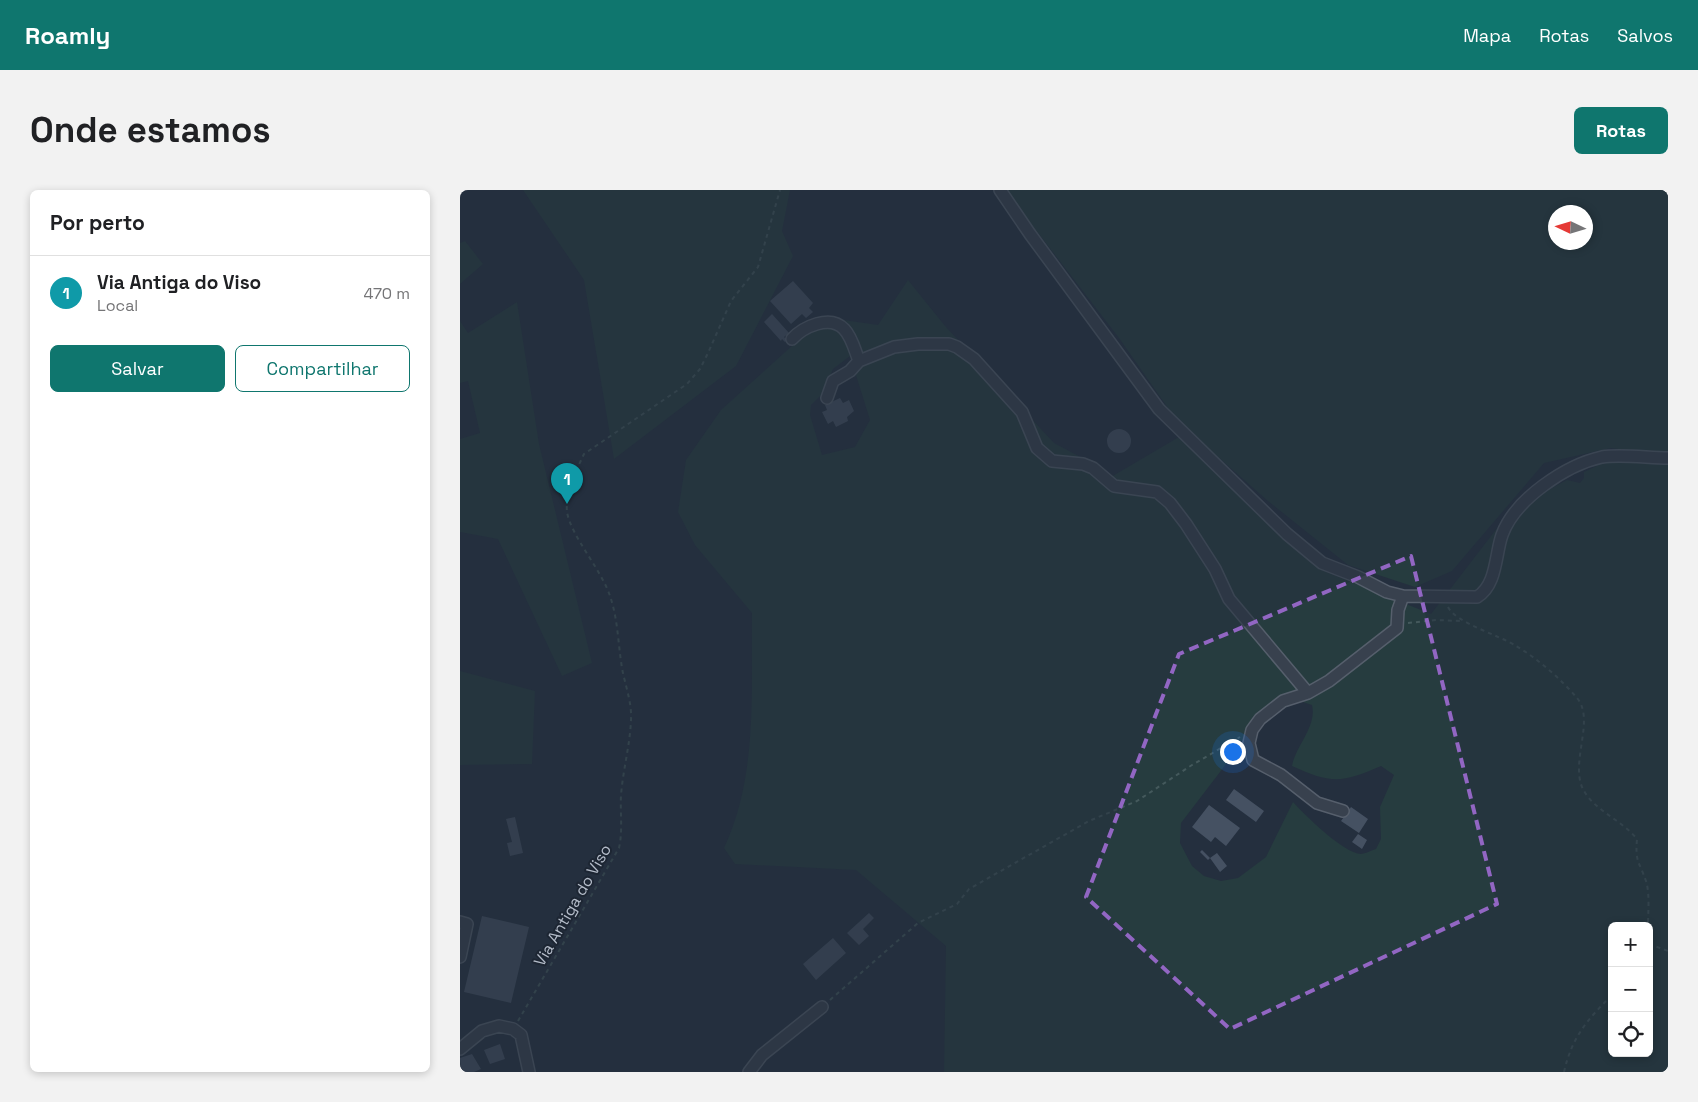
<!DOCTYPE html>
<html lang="pt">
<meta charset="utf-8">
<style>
:root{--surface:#fff;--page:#f2f2f2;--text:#202124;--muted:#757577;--line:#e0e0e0;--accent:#0f766e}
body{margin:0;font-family:"Space Grotesk",sans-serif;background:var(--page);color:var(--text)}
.controls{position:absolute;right:15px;bottom:15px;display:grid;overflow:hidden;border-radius:8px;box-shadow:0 2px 8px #0003}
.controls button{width:45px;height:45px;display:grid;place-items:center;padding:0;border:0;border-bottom:1px solid var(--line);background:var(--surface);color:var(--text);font:25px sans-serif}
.compass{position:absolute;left:1088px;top:15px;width:45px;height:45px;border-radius:50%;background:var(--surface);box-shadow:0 2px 8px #0003;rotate:274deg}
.you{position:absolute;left:772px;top:561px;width:18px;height:18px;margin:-12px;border:4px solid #fff;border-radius:50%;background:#1a73e8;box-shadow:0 0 0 8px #1a73e833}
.badge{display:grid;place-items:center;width:32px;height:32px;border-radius:50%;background:var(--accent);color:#fff;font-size:16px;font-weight:700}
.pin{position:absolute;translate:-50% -41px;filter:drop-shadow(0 1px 2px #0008)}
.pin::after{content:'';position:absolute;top:26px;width:18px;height:15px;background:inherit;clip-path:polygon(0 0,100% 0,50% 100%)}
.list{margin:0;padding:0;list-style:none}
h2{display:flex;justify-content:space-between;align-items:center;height:65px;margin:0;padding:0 20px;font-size:21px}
h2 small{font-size:16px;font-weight:400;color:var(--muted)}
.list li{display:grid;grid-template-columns:32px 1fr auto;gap:15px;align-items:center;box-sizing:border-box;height:75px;padding:0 20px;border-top:1px solid var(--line)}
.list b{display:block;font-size:19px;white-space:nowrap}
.list p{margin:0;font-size:16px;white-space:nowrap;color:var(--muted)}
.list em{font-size:16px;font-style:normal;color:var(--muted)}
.actions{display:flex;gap:10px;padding:15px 20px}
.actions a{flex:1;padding:11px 0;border:1px solid var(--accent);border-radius:8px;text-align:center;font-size:18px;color:var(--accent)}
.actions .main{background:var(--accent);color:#fff}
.icon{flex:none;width:28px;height:28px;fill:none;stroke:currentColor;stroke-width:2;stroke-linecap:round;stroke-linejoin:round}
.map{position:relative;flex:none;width:1208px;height:882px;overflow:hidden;border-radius:8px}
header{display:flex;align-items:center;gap:30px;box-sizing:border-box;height:70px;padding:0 25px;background:var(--accent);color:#fff}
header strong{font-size:24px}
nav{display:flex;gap:28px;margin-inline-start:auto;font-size:18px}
.intro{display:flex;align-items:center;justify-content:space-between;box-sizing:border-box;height:120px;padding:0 30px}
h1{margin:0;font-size:35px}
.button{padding:12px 22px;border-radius:8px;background:var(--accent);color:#fff;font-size:18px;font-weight:700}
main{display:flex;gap:30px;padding:0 30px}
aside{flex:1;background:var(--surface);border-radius:8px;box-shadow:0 2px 8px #0003}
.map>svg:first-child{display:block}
.green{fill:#263c3f;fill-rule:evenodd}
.building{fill:#455162}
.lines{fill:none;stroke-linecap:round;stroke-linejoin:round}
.minor-casing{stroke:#565f6c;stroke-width:14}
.path{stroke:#44595c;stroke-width:2;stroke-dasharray:4 4;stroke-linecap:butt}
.minor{stroke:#38414e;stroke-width:11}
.marked{fill:none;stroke:#9266c3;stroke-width:4;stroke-dasharray:10 6;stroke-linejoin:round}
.labels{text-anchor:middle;stroke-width:4;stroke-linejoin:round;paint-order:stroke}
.street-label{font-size:16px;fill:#b4bcc9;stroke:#1d2633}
</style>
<header>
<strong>Roamly</strong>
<nav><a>Mapa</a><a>Rotas</a><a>Salvos</a></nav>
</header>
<div class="intro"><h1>Onde estamos</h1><a class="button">Rotas</a></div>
<main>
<aside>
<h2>Por perto<small></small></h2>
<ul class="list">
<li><span class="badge" style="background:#0f9aa8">1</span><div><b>Via Antiga do Viso</b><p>Local</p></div><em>470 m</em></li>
</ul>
<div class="actions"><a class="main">Salvar</a><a>Compartilhar</a></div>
</aside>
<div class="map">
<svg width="1208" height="882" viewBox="0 0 1208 882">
<rect width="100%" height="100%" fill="#242f3e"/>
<!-- green -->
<path class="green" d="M63 0H330L322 41 333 66 276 176 154 269 124 90Z
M545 0H1208V262H1178L1151 258 1084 273 992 381 955 397 888 375 808 311 717 231 659 148ZM1096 22H1126V52H1096Z
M5 51 23 74 0 94V53Z
M448 90 485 136 594 253 624 269 651 287 719 247 824 350 866 382 971 424 1051 320 1107 290 1120 293 1124 288V282L1143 273H1208V882H484L486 756 396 680 275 674 264 658C298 586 291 501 292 423L235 355 218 322 226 270 261 220 344 145 377 129 418 135ZM390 166 410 230 395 257 362 265 350 225 351 215 361 205 373 179ZM837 510 852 515C857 537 836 555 832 576 871 594 882 593 921 576L934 585 920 617 921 649 916 659C912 660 905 664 901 664 883 663 845 625 833 612L806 667 778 688 761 691 744 686 732 676 720 653 721 633 773 565 768 559 798 541 807 528ZM1152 736H1189V863H1152Z
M57 112 79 254 132 473 102 486 38 349 0 342V249L20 243 8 191 0 193V131L8 143Z
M0 481 75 501 72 574 0 575Z"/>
<!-- building -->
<path class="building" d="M333 91 353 113 349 118 353 122 346 128 342 124 331 134 310 111Z
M312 124 329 143 324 147 327 150 325 152 322 149 321 151 304 132Z
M380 208 383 213 389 210 394 221 387 227 388 231 376 237 373 231 368 234 362 222 367 220 365 215Z
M647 251a12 12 0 1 1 24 0a12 12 0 1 1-24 0Z
M774 599 804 621 796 632 766 610Z
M749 615 780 638 766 656 755 647 751 652 732 637Z
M891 617 908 629 899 643 881 631Z
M55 627 63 663 50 666 47 653 52 652 46 629Z
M898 644 907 650 902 659 892 652Z
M742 660 750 668 757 663 767 676 760 682 750 668 748 670 740 662Z
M409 723 414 728 403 739 409 746 399 755 387 743Z
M22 726 69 737 51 813 4 802Z
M373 748 386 763 356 790 343 774Z
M40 854 45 869 30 874 24 860Z
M12 864 21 879 14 882H1L0 868Z"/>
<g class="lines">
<!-- minor casing -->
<g class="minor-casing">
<path id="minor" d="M540 0 570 44 699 219 827 344 862 373 898 387 927 402 943 406 1017 407C1037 395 1035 365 1042 345 1055 309 1106 275 1142 267 1161 264 1189 268 1208 268
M332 149C343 137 370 124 384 139 392 147 395 161 399 171
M367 208 373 191 390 181 399 171 434 157 458 154H489L497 157 514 169 562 222 577 258 592 271 623 274 633 278 654 296 697 302 710 313 726 334 755 379 769 409 848 503
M883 621 857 613 821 585 793 570 789 553 792 540 800 529 823 511 848 503 869 491 937 438 938 420 943 406
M0 732 7 734 0 767
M0 859 22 841 39 836 53 839 61 845 69 882
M289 882 302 865 362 817"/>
</g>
<!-- path -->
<path class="path" d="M988 417C996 433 1039 445 1056 456 1077 468 1101 489 1117 508 1135 529 1111 570 1122 597 1132 620 1161 629 1177 649 1175 672 1179 671 1186 691 1190 704 1188 722 1188 736
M948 433 976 430 1001 431
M1189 754 1208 761
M370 810 458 733 497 714 509 699 629 631 677 611 732 575 780 547
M58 831 159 658C163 640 160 623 161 605 163 580 170 555 171 530 172 512 165 495 162 478 158 454 158 429 150 406 141 379 111 346 107 322 105 303 116 281 124 264L227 194 240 179 248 163 271 111 298 77 320 0
M1104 882C1112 847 1127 830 1152 805"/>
<!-- minor -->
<use href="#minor" class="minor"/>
</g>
<!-- marked area -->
<path d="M0 0H1208V882H0ZM951 366 1037 714 770 839 626 707 719 464Z" fill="#242f3e" fill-opacity=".55" fill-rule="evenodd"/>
<path class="marked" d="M951 366 1037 714 770 839 626 707 719 464Z"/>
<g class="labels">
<!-- street labels -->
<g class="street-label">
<text transform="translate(112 715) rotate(-60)" y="6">Via Antiga do Viso</text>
</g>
</g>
</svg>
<div class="controls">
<button>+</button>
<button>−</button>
<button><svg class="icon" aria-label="locate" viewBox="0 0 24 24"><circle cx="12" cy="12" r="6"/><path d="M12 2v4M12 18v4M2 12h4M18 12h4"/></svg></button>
</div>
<svg class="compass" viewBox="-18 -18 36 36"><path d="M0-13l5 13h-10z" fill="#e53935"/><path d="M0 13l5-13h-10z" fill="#757577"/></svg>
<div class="you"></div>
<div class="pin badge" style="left:107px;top:314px;background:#0f9aa8">1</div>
</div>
</main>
